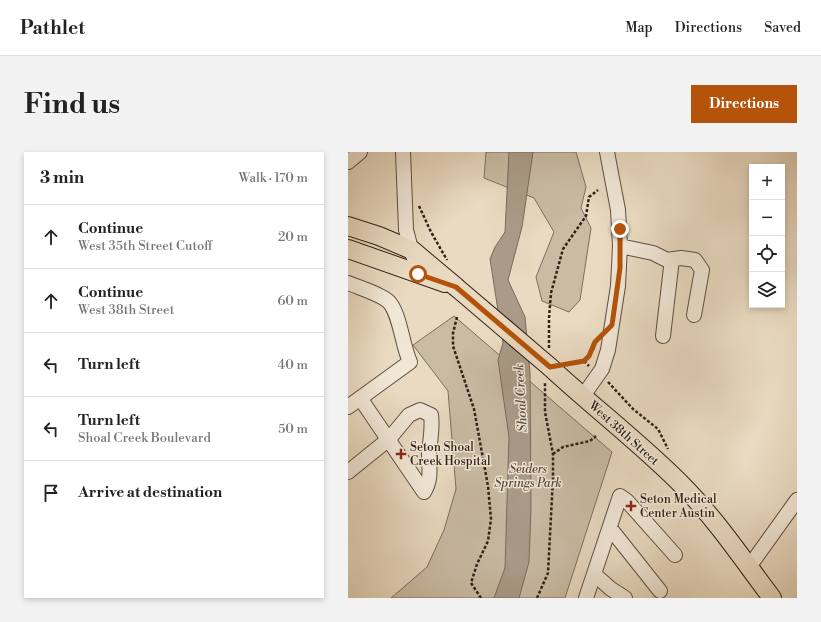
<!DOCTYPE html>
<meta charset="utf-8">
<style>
:root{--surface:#fff;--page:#f2f2f2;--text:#222;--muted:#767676;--line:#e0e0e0;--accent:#b45309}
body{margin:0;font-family:"Libre Bodoni",serif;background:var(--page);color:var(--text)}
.controls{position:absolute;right:12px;top:12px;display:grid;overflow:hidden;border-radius:0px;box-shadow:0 2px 6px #0003}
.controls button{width:36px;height:36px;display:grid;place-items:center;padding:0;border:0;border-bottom:1px solid var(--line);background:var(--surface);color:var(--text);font:20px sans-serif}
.stop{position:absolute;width:12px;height:12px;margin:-9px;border:3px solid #b45309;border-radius:50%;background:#fff}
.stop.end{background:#b45309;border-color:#fff;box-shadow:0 1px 4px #0008}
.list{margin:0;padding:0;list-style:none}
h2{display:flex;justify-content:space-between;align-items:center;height:52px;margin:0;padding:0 16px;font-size:17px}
h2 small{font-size:13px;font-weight:400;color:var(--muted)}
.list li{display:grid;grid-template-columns:26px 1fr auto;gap:12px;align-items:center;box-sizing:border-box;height:64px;padding:0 16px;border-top:1px solid var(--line)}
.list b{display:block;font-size:15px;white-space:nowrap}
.list p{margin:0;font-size:13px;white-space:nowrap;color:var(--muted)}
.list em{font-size:13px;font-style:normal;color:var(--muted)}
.icon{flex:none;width:22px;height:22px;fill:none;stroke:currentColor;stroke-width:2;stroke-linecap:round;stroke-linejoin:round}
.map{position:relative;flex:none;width:449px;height:446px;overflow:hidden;border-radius:0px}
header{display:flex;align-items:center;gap:24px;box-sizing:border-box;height:56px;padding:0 20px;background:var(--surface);border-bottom:1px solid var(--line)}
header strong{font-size:19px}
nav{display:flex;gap:22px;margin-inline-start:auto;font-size:14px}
.intro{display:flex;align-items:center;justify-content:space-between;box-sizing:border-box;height:96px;padding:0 24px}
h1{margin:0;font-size:28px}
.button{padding:10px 18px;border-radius:0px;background:var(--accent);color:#fff;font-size:14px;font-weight:700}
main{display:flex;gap:24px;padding:0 24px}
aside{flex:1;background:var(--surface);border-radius:0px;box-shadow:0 2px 6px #0003}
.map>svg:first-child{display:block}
.green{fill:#c9bba4;stroke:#7c6e5e}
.water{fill:#aa9b88;stroke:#796a5b}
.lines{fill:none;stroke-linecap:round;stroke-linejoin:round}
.minor-casing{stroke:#5e4f42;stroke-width:16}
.major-casing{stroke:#2f2118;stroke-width:20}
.path{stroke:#2f2118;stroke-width:2.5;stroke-dasharray:3 2;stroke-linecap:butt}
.minor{stroke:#f1e7d7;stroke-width:14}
.major{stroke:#e9dac1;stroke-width:18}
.major-bridge-casing{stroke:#2f2118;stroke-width:20;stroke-linecap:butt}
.major-bridge{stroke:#e9dac1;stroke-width:18}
.route{stroke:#b45309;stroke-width:5}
.poi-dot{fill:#8f2418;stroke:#f1e7d7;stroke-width:1.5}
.labels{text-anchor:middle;stroke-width:3;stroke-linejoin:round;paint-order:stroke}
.street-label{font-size:12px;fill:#2f2118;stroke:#f1e7d7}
.poi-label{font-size:12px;fill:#2f2118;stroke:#f1e7d7;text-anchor:start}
.park-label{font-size:12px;font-style:italic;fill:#56483b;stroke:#f1e7d7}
.water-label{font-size:13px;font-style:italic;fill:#5a4c3f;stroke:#f1e7d7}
</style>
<header>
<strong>Pathlet</strong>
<nav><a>Map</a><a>Directions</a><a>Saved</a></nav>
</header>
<div class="intro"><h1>Find us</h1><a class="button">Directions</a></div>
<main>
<aside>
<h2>3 min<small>Walk · 170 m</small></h2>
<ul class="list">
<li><svg class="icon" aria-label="ahead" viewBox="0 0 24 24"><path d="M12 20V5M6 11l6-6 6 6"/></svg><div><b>Continue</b><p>West 35th Street Cutoff</p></div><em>20 m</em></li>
<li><svg class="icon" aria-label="ahead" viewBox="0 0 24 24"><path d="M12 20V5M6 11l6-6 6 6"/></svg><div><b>Continue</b><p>West 38th Street</p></div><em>60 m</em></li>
<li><svg class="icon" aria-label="left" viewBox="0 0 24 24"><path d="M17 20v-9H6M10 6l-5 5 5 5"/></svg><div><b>Turn left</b></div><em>40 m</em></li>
<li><svg class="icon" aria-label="left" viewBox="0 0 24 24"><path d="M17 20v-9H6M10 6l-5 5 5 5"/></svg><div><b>Turn left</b><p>Shoal Creek Boulevard</p></div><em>50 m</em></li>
<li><svg class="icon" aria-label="arrive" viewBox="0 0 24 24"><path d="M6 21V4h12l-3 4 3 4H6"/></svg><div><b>Arrive at destination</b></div></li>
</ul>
</aside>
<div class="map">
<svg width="449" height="446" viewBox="0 0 449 446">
<rect width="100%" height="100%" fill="#e9dac1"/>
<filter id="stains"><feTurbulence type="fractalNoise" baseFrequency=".005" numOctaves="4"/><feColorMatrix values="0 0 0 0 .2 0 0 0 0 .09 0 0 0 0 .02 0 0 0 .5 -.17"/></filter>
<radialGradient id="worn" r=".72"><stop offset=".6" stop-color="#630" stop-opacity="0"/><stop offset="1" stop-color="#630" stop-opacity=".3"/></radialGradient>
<!-- green -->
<path class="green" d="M138 0H228L238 35 233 56 243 76 232 148 221 160 194 149 188 125 206 80 186 46 136 26Z
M106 164 264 300 217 446H43L79 415 96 378 108 337 100 239 65 193Z"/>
<!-- water -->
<path class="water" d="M161 0H185L174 75 160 128 177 165 182 221 183 356 181 410 171 446H146L157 416 161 285 150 208 155 191 142 107 147 95 157 80Z"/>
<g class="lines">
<!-- minor casing -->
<g class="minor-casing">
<path id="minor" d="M55 0 58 78 65 104
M0 10 12 0
M272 94 305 101 319 108 333 106 347 108 354 118 346 163
M0 131C12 136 30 141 40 149 52 160 54 193 62 210L0 255
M315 184 324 107
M235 244 254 217 260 198 270 134 272 94 270 58 259 0
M0 320 41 287 61 263 72 258 83 263C85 276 82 288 81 301 81 316 84 327 76 340L12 246
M262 376 312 439
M401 415 449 348
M246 422 263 437 277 446
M238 446 272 344 279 349 327 403"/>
</g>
<!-- major casing -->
<g class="major-casing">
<path id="major" d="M0 74 31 84 64 98 108 135
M0 97 97 131
M202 215C246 256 295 293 337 336 370 370 396 409 424 446"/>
</g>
<!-- path -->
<path class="path" d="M71 54 83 80 99 108
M109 165 105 181V194L126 257 140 334 143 367 140 389 129 412 123 431 133 446
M201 196V166L203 141 215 97 238 64 241 45 250 38
M236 209 241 214
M220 211 236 209 246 196
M260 230 285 257 310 277 320 297
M205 302 215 295 242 289 248 284
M189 446 200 421 205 326V302L197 260V230"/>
<!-- minor -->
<use href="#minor" class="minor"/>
<!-- major -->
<use href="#major" class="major"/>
<!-- major-bridge casing -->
<g class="major-bridge-casing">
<path id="major-bridge" d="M108 135 202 215"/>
</g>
<!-- major-bridge -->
<use href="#major-bridge" class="major-bridge"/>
</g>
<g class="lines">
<!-- route -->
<path class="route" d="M70 122 108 135 202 215 236 209 241 204 247 190 264 173 272 116V77"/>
</g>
<!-- markers -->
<g class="poi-dot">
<path d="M51 296h4v4h4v4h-4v4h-4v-4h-4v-4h4z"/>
<path d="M281 348h4v4h4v4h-4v4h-4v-4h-4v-4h4z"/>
</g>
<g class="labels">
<!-- street labels -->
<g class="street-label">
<text transform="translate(276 281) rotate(42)" y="4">West 38th Street</text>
</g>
<!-- poi labels -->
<g class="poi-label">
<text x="62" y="299">Seton Shoal<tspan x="62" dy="14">Creek Hospital</tspan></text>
<text x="292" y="351">Seton Medical<tspan x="292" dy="14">Center Austin</tspan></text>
</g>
<!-- park labels -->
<g class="park-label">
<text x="180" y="321">Seiders<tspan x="180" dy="14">Springs Park</tspan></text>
</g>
<!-- water labels -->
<g class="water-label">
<text transform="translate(172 246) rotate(-93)" y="5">Shoal Creek</text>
</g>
</g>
<rect width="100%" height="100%" filter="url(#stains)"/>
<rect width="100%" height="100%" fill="url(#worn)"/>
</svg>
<div class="controls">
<button>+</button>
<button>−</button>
<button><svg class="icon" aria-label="locate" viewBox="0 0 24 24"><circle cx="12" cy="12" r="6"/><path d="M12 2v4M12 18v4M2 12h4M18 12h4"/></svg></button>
<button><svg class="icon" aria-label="layers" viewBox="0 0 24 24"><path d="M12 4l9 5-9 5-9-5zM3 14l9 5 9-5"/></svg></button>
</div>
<div class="stop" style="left:70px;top:122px"></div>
<div class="stop end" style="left:272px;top:77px"></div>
</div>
</main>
